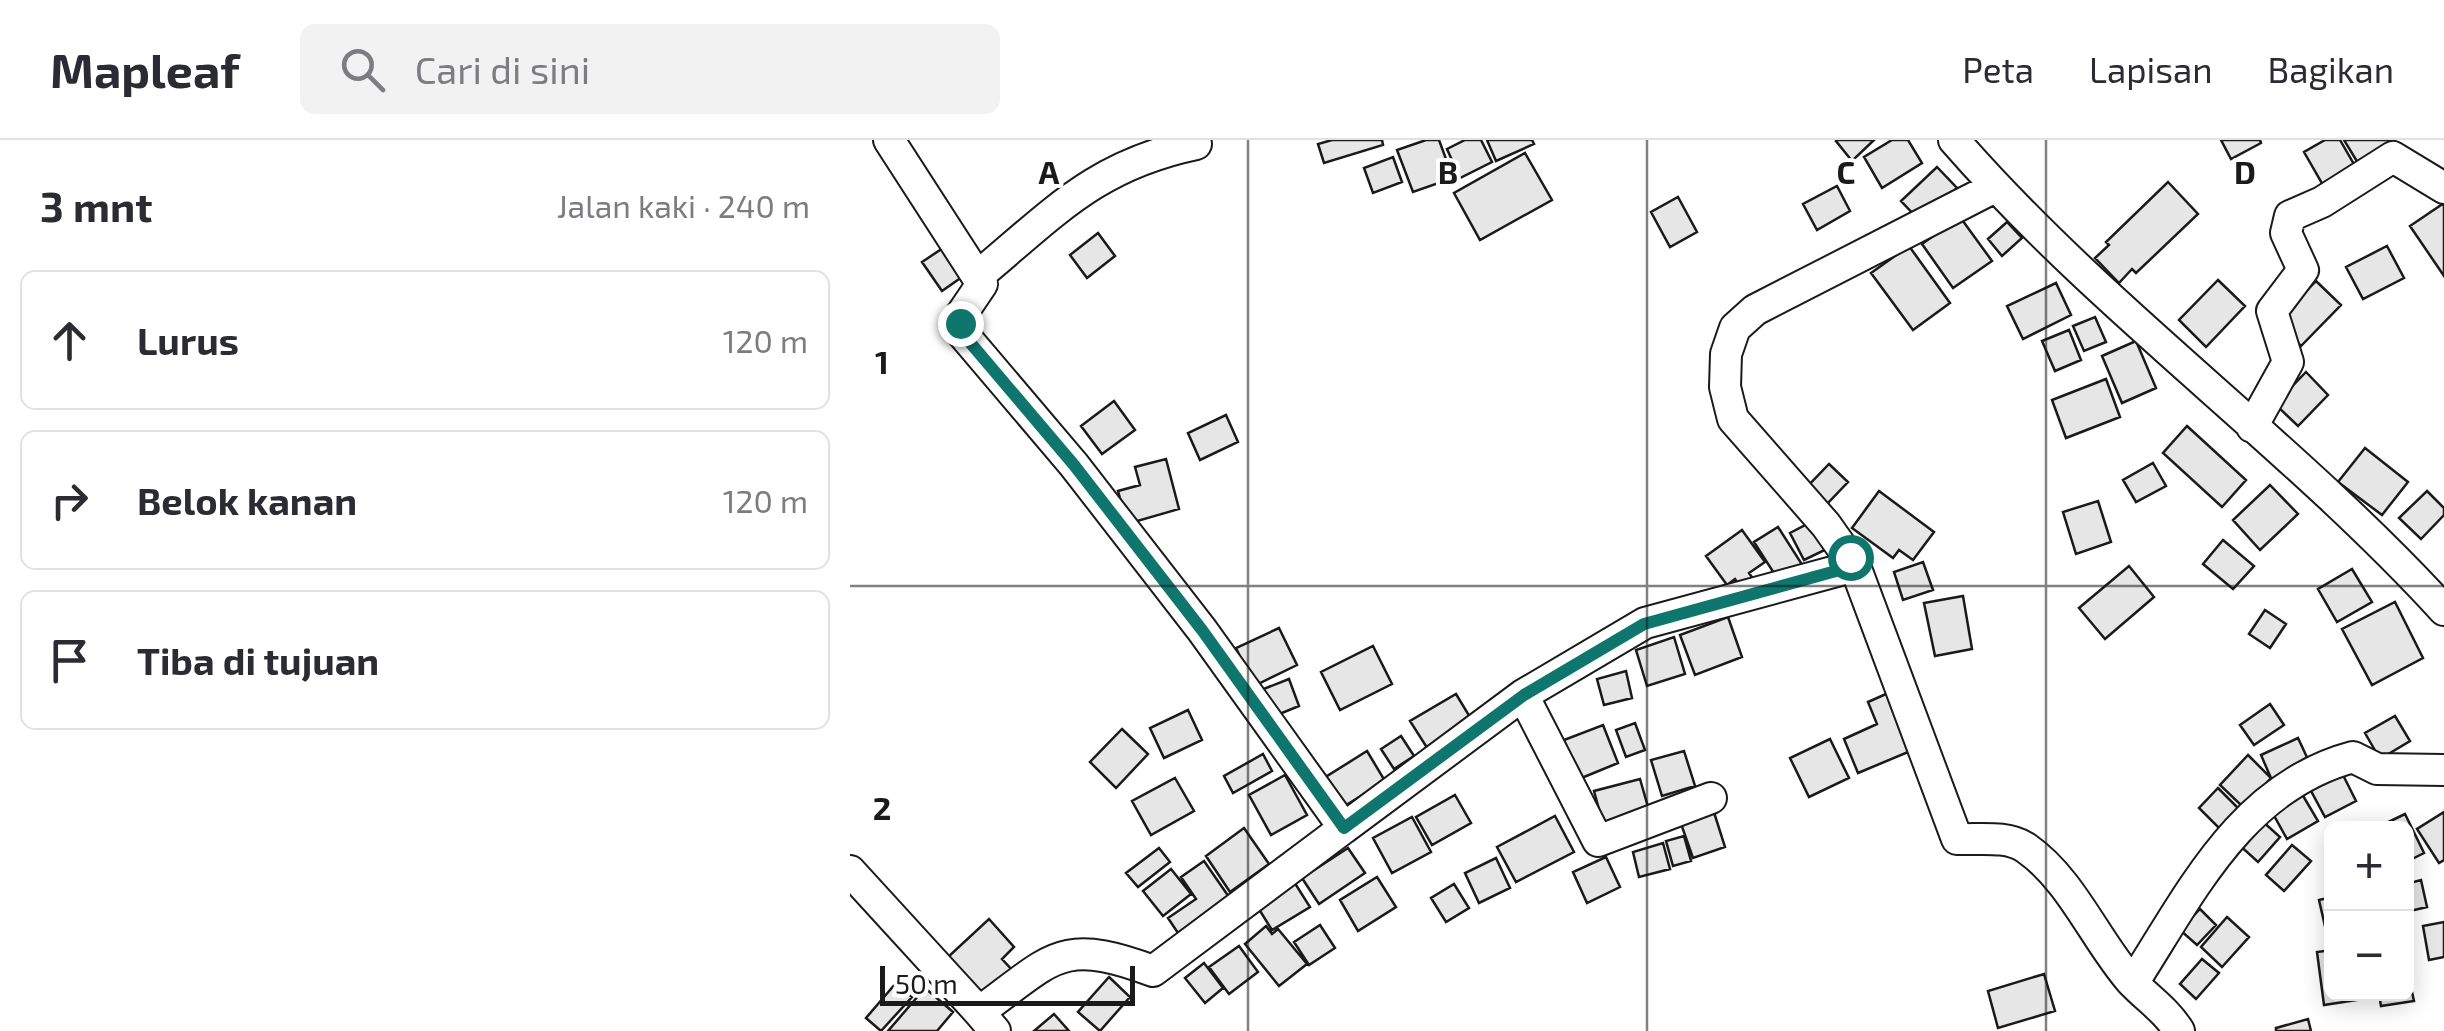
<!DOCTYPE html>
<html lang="id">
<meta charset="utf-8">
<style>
:root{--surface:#fff;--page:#f2f2f3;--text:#2b2b33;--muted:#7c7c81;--line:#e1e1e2}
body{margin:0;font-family:"Exo 2",sans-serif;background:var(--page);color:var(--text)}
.controls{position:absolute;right:30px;bottom:30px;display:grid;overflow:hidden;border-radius:15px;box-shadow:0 5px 25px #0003}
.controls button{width:90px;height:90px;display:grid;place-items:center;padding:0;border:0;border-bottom:2px solid var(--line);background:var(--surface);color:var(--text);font:50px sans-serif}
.scale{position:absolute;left:30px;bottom:25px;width:255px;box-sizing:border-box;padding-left:10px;border:5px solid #1a1a1a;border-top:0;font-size:28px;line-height:35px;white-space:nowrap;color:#1a1a1a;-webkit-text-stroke:8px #fff;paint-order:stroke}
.stop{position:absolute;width:30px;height:30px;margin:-22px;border:8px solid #0f766e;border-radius:50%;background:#fff}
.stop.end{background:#0f766e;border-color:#fff;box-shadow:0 2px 10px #0008}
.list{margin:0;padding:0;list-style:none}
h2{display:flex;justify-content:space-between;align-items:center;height:130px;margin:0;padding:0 40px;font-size:42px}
h2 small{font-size:32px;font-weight:400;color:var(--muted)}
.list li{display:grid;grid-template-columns:65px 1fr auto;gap:30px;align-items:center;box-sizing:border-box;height:140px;margin:0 20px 20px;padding:0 20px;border:2px solid var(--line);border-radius:15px}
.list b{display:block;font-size:38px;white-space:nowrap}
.list em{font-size:32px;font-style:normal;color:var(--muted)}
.icon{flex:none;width:55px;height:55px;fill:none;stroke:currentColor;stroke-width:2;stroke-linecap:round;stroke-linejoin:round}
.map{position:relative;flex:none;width:1594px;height:891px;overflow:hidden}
header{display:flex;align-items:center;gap:60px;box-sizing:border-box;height:140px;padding:0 50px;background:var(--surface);border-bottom:2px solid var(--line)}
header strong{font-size:48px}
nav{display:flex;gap:55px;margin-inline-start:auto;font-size:35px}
.search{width:700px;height:90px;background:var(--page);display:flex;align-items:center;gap:25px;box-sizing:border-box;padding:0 35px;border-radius:15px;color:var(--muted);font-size:38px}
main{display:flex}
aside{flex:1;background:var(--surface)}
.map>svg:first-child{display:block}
.building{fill:#e6e6e6;stroke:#1a1a1a;stroke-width:2.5}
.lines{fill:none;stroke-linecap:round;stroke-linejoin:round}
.minor-casing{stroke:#1a1a1a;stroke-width:34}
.minor{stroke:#fff;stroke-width:30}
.route{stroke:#0f766e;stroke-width:12}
.grid{fill:none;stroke:#1a1a1a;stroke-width:2.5;stroke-opacity:0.55}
.grid-label{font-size:32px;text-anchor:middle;font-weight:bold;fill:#1a1a1a;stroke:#fff;stroke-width:8;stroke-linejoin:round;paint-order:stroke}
</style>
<header>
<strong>Mapleaf</strong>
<div class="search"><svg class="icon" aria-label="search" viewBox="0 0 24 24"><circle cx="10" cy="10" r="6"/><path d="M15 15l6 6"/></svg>Cari di sini</div>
<nav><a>Peta</a><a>Lapisan</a><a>Bagikan</a></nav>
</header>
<main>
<aside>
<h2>3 mnt<small>Jalan kaki · 240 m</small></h2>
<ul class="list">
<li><svg class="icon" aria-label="ahead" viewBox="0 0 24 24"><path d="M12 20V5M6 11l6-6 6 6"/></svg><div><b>Lurus</b></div><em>120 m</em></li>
<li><svg class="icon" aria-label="right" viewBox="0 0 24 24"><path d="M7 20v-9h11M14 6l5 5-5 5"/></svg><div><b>Belok kanan</b></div><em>120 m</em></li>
<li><svg class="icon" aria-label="arrive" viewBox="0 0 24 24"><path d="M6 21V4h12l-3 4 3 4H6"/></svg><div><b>Tiba di tujuan</b></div></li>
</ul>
</aside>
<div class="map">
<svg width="1594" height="891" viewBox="0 0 1594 891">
<rect width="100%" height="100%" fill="#fff"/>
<!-- building -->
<path class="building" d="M482 0H532L533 5 474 23 468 4Z
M576 0H589L603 38 563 52 547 10Z
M615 0H631L642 22 610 38 597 9Z
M637 0H682L684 4 646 21Z
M1024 0 1002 21 986 1 987 0Z
M1042 0H1058L1072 23 1032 48 1014 17Z
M1371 0H1410L1411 3 1381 19Z
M1475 0H1490L1509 33 1477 52 1454 12Z
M1494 0H1538L1541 4 1508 23Z
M675 13 702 60 630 100 604 53Z
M543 17 552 42 523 53 514 28Z
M1087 27 1107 48 1071 82 1051 61Z
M1318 42 1348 74 1286 133 1282 129 1269 143 1245 118 1259 105 1256 102Z
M987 46 1000 71 967 90 953 64Z
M828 57 847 92 820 107 801 72Z
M1594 63V136L1560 86Z
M1110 77 1142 121 1103 148 1072 104Z
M1157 82 1172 98 1152 116 1138 99Z
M248 93 265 116 237 138 220 115Z
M102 102 122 130 92 151 72 122Z
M1059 106 1100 163 1063 190 1021 133Z
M1537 106 1554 138 1513 159 1496 127Z
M1368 140 1395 166 1356 207 1329 180Z
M1466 141 1491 165 1451 206 1426 181Z
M1206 143 1221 175 1173 199 1157 166Z
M1245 177 1256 202 1234 211 1223 186Z
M1219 190 1231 220 1205 231 1192 201Z
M1286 201 1306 248 1272 263 1252 216Z
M1456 232 1478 255 1448 286 1425 264Z
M1256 239 1270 277 1216 298 1202 260Z
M264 261 285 290 252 314 231 286Z
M376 275 388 302 350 320 338 293Z
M1337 286 1396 340 1372 367 1313 313Z
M1515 308 1558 342 1532 375 1488 342Z
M316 319 329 369 277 384 268 351 290 345 285 327Z
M1303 323 1316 346 1286 362 1273 340Z
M979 324 998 342 975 366 956 348Z
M1420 345 1448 374 1410 410 1383 380Z
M1029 351 1084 392 1063 420 1049 410 1043 418 1002 388Z
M1577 351 1594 368V375L1571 399 1549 378Z
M1248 361 1261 402 1226 414 1213 372Z
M967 379 981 407 954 420 940 393Z
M928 387 953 426 929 441 904 402Z
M892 390 915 422 899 433 904 440 892 449 885 439 877 445 856 416Z
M1373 400 1404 426 1383 449 1353 424Z
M1073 422 1083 450 1053 460 1044 432Z
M1279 426 1304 457 1255 499 1229 468Z
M1502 429 1522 462 1487 482 1468 449Z
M1113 456 1122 509 1085 516 1074 463Z
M1545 462 1573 518 1522 545 1492 489Z
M1415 470 1436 484 1420 508 1399 494Z
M878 477 892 517 845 535 830 495Z
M429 488 447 525 404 546 386 508Z
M824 497 835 534 797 546 786 510Z
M523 506 542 544 490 570 471 532Z
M776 531 782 558 754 565 747 539Z
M439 539 449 566 417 579 406 552Z
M1045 550 1070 607 1008 633 994 599 1027 584 1018 562Z
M606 554 626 587 581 614 560 581Z
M1420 564 1434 585 1404 605 1390 585Z
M338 570 352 600 314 618 300 588Z
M1545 576 1560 601 1530 619 1515 593Z
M785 583 795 610 776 617 766 590Z
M753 585 768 623 729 639 714 600Z
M272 589 298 614 266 648 240 622Z
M551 596 564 616 544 629 531 609Z
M1448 598 1462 628 1424 645 1411 615Z
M980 599 999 638 959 657 940 618Z
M517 611 535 641 493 667 474 638Z
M834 611 845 646 812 656 801 620Z
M413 614 422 631 383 653 374 636Z
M1398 615 1421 638 1393 667 1370 645Z
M1492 633 1506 661 1475 677 1460 649Z
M435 635 457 675 421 695 399 655Z
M325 638 344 671 301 695 282 661Z
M790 639 800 674 754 688 744 651Z
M1368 648 1392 672 1372 691 1349 668Z
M1452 654 1468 681 1437 699 1422 672Z
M605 655 621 683 582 705 566 677Z
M862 666 875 707 843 718 829 678Z
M1594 672V720L1589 723 1567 689Z
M1555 674 1574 713 1556 722V688H1526Z
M705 676 724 712 666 742 647 707Z
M562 677 581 712 542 733 523 698Z
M1410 679 1430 697 1408 722 1387 703Z
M394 688 419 724 380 752 356 716Z
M834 696 841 721 823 726 816 701Z
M813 703 820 729 789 737 783 712Z
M1442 705 1461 721 1434 751 1416 735Z
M309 708 320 722 288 747 276 733Z
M498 708 515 733 469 764 452 738Z
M756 717 770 747 737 763 723 732Z
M646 718 660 748 629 763 615 733Z
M354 721 379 757 328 793 318 778 346 759 331 737Z
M321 729 341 754 313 776 293 751Z
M441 737 460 767 422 790 407 766Z
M527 737 546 767 508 791 490 760Z
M1571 740 1577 767 1556 772V744Z
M604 744 619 768 596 782 581 758Z
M1482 757V793L1477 795 1469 760Z
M1350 769 1366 785 1347 805 1330 790Z
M1377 777 1399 797 1372 827 1351 807Z
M139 779 164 807 152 819 163 831 135 857 98 817Z
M1594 782V817L1579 820 1573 786Z
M470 785 485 808 459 825 444 802Z
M416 786 422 794 428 789 457 824 429 846 395 804Z
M389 806 408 832 379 854 359 827Z
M1482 810V854H1507V860L1474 865 1467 812Z
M1352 819 1369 833 1346 859 1330 844Z
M354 823 373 848 355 863 335 838Z
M1556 825 1564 861 1531 866 1529 854H1556Z
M1194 834 1205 871 1148 888 1138 851Z
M259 837 280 857 250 891 228 872Z
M46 843 62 857 31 891 16 878Z
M75 848 103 872 87 891H38Z
M204 874 219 891H184Z
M1458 879 1461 891H1426V888Z"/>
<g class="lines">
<!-- minor casing -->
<g class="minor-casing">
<path id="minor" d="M39 0 132 144 111 175 112 193 224 325 352 490 494 688 303 831C209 796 203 819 129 872L145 891
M1104 0C1253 171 1441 303 1594 470
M1145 47 905 170 885 188 876 214 875 247 883 279 976 385 1005 426 1107 699C1129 700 1157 695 1176 708 1222 740 1245 800 1281 841 1298 859 1316 870 1329 891
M128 136C204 73 245 25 346 4
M1402 287 1438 222 1422 171 1453 130 1436 93 1440 76 1472 62 1543 17 1594 48
M673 555 748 701 861 658
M494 688 673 555 795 483 1005 426
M0 731 129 872
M1283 843C1341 753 1391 647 1503 617L1527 629 1594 630"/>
</g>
<!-- minor -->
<use href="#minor" class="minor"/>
</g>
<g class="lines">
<!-- route -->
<path class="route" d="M110 183 112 193 224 325 352 490 494 688 674 555 794 484 1004 426 1000 417"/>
</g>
<!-- grid -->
<path class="grid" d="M398 0V891M797 0V891M1196 0V891M0 446H1594"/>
<g class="grid-label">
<text x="199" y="44">A</text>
<text x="598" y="44">B</text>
<text x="996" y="44">C</text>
<text x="1395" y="44">D</text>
<text x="32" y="234">1</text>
<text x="32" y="680">2</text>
</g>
</svg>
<div class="controls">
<button>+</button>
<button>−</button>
</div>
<div class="scale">50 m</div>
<div class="stop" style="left:1000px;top:417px"></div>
<div class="stop end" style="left:110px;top:183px"></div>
</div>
</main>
